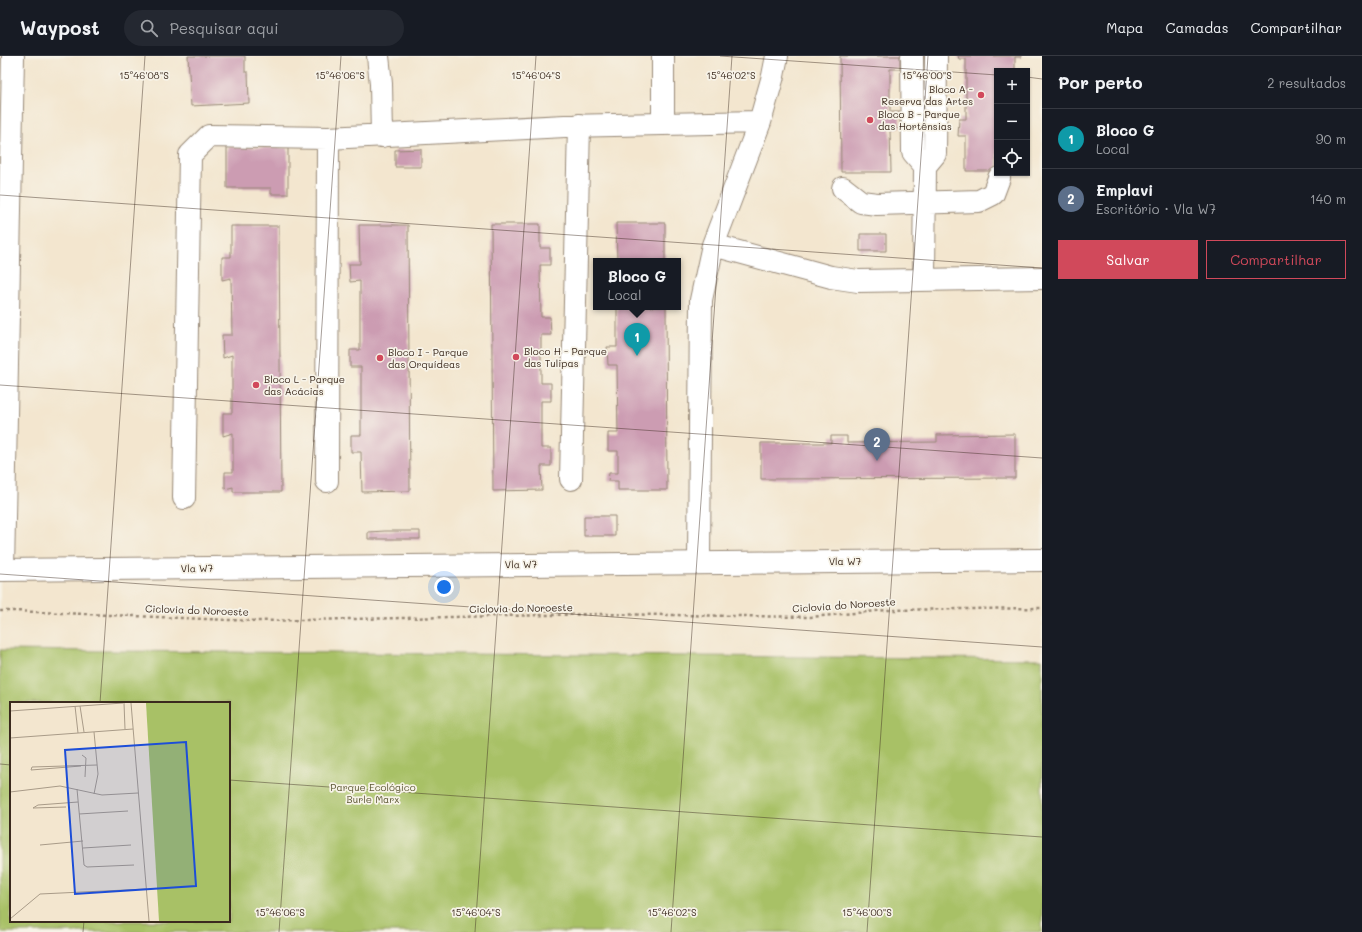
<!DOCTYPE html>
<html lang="pt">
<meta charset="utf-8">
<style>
:root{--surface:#171b24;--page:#242831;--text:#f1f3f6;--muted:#9ea1a6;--line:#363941;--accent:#d1495b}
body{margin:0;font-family:Mali,sans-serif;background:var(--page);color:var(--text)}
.controls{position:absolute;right:12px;top:12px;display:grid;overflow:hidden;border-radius:0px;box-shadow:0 1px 3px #0004}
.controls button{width:36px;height:36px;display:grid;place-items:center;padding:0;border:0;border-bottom:1px solid var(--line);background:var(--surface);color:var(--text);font:20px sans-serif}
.you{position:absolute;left:444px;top:531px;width:14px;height:14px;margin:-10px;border:3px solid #fff;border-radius:50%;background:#1a73e8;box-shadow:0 0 0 6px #1a73e833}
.badge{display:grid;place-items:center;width:26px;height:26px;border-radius:50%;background:var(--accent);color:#fff;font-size:13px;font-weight:700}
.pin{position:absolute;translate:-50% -33px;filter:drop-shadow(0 1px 2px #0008)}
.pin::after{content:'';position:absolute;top:21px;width:14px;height:12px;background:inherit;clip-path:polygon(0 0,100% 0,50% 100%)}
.popup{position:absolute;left:593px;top:202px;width:88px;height:52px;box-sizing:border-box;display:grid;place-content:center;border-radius:0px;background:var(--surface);filter:drop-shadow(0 1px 3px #0005);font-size:13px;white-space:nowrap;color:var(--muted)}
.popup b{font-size:15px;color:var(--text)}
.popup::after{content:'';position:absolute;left:50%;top:100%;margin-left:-8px;border:8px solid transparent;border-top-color:var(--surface)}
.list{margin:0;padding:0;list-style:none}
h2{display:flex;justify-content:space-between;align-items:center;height:52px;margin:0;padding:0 16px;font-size:17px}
h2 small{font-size:13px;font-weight:400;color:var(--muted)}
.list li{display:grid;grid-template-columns:26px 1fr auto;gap:12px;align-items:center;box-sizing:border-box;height:60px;padding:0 16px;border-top:1px solid var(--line)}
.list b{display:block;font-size:15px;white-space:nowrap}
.list p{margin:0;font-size:13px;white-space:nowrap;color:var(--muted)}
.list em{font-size:13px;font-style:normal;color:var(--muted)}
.actions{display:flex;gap:8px;padding:12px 16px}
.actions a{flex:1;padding:9px 0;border:1px solid var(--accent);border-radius:0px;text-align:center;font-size:14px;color:var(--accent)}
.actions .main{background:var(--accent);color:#fff}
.icon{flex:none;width:22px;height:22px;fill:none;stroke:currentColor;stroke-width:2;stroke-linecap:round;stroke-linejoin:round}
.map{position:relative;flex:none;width:1042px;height:876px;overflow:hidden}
header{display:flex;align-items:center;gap:24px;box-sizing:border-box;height:56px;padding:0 20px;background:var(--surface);border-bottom:1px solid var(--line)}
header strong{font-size:19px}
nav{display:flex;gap:22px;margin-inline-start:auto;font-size:14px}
.search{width:280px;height:36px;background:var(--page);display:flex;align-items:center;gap:10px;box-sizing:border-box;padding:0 14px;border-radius:22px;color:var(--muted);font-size:15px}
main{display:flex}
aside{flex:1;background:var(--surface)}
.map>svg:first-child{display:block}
.green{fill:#a8c166;stroke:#727642;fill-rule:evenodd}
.building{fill:#cc9cb2}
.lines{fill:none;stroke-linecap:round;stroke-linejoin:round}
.minor-casing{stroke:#978876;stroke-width:24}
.major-casing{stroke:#978876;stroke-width:24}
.path{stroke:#978876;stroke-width:2.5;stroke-dasharray:3 3;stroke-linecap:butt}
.minor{stroke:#fff;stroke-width:22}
.major{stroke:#fff;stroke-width:22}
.ticks{fill:none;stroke:#3b2a1e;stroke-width:1;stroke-opacity:0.45}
.poi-dot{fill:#d1495b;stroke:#f7f3e8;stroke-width:1.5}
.labels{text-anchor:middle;stroke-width:3.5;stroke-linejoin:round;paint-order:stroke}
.poi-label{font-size:10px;fill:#3b2a1e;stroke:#f7f3e8;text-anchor:start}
.street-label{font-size:10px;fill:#3b2a1e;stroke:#f7f3e8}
.park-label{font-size:10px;fill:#5c5734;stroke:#f7f3e8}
.inset-road{fill:none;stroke:#a99b88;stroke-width:1}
.view{fill:#1d4ed8;fill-opacity:0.15;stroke:#1d4ed8;stroke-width:2}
.inset-edge{fill:none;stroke:#3b2a1e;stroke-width:2}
.ticks-label{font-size:10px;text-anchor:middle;fill:#3b2a1e;stroke:#f7f3e8;stroke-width:3.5;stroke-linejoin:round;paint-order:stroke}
</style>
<header>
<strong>Waypost</strong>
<div class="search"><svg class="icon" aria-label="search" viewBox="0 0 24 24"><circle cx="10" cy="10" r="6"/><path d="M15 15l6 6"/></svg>Pesquisar aqui</div>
<nav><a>Mapa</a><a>Camadas</a><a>Compartilhar</a></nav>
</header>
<main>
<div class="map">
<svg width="1042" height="876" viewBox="0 0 1042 876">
<rect width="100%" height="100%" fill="#f7f3e8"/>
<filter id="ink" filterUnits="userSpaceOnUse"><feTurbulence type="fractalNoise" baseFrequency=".025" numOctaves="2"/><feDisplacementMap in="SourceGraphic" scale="8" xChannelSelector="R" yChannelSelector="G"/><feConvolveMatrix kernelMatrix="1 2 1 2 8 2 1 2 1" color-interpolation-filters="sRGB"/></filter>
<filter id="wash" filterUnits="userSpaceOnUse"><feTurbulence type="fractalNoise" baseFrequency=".012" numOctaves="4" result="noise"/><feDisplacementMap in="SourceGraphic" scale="16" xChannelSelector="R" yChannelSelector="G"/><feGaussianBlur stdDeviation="0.9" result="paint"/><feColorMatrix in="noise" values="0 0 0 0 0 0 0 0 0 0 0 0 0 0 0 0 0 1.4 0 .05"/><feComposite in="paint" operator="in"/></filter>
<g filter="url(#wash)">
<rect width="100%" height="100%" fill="#f3e6cf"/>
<!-- green -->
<path class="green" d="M0 594 1042 603V876H0ZM11 647H229V865H11Z"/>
<g id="blocks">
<!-- building -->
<path class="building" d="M188 0H245V16H248L249 47 191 50Z
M840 0H900V13H890V56H900V72H890L891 116H841Z
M958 0H1021V1H1015V15H997V115H966V80H958L959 63H966V3H959Z
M227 91 288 92V138H271V132H227Z
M421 93V111H395V94Z
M616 167H665V205H617Z
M491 168H540V192H550V209H540L541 261H550L551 279H541V327H551V345H541V392H551V410H541L542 434 493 435Z
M359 169H408L410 435 362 436 361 396H351V379H361V311H350V294H360V225L350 226 349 208H360Z
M231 170H279L281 436H233V431L225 433V416H233V377L223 380V357H232V299L223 302 222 279H232L231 223V222L222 224V201H231Z
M860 178H886V195H860Z
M617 251H666L667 434H618V425H608L609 417H618V395H608V377H618L617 309H608L607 291H617Z
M1015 378V422L761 423V387H831V380H847V387L937 386V379Z
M584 460H615V480H584Z
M385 475H420V483H368V476Z"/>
</g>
</g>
<g filter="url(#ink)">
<use href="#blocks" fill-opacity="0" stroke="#978876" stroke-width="1"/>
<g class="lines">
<!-- minor casing -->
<g class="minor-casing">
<path id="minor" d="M378 0 381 28 382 80
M912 0 913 96 925 110 924 223
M663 68V0
M925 110 935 98 936 0
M843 132 861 146 877 148 979 145 993 138 999 122
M713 189 831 221 858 225 1042 222
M571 423 579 69
M327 425 328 82
M184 442 190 99 209 80 328 82 565 70 760 66
M699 506 701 244 713 189 760 66 773 20 777 0
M3 514 13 0"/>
</g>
<!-- major casing -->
<g class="major-casing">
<path id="major" d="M0 514 1042 504"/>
</g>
<!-- path -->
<path class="path" d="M0 555H12L255 565 600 558 810 561 888 554 1042 552"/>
<!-- minor -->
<use href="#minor" class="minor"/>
<!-- major -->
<use href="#major" class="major"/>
</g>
</g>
<!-- ticks -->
<path class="ticks" d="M720 0 997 19M1027 21 1042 23M0 139 1042 212M0 329 1042 402M0 518 1042 591M100 647 145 0M0 708 11 709M229 724 1042 781M83 876 84 865M279 876 341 0M475 876 536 0M671 876 732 0M867 876 928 0"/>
<!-- markers -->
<g class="poi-dot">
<circle cx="981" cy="39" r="4"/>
<circle cx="870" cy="64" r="4"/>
<circle cx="516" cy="301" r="4"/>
<circle cx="380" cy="302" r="4"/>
<circle cx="256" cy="329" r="4"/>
</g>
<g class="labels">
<!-- poi labels -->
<g class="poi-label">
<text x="973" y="37" text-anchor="end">Bloco A -<tspan x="973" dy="12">Reserva das Artes</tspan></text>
<text x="878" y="62">Bloco B - Parque<tspan x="878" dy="12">das Hortênsias</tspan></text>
<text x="524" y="299">Bloco H - Parque<tspan x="524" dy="12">das Tulipas</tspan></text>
<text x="388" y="300">Bloco I - Parque<tspan x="388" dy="12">das Orquídeas</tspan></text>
<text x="264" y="327">Bloco L - Parque<tspan x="264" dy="12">das Acácias</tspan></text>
</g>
<!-- street labels -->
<g class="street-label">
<text x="845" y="509">Vla W7</text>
<text transform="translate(521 508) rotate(-1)" y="4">Vla W7</text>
<text transform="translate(197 512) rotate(-1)" y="4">Vla W7</text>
<text transform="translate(844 549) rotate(-4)" y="4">Ciclovia do Noroeste</text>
<text transform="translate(521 552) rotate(-1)" y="4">Ciclovia do Noroeste</text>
<text transform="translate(197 554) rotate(2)" y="4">Ciclovia do Noroeste</text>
</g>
<!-- park labels -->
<g class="park-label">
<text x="373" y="735">Parque Ecológico<tspan x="373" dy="12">Burle Marx</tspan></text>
</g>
</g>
<!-- overview -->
<g transform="translate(10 646)">
<rect width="220" height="220" fill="#f3e6cf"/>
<path d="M136 1H220V219H149Z" fill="#a8c166"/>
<path class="inset-road" d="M114 1 115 27M121 1 139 219M65 4 68 31M70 4 74 30M0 9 113 1M0 36 123 27M72 53 76 56 75 75M71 64 21 68 22 65 87 63M67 87 74 163 77 165 124 163M0 90 50 84 92 93 128 91M84 92 88 72 84 30M56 105 23 106 28 103 68 100M69 112 118 109M30 143 73 139M73 146 121 143M0 217 30 192 136 187"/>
<path class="view" d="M176 40 186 184 65 192 55 48Z"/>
<rect width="220" height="220" class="inset-edge"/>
</g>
<g class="ticks-label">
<text x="144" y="23">15°46'08"S</text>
<text x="340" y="23">15°46'06"S</text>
<text x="536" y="23">15°46'04"S</text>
<text x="731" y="23">15°46'02"S</text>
<text x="927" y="23">15°46'00"S</text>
<text x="280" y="860">15°46'06"S</text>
<text x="476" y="860">15°46'04"S</text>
<text x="672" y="860">15°46'02"S</text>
<text x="867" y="860">15°46'00"S</text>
</g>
</svg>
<div class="controls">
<button>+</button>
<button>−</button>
<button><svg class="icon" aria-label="locate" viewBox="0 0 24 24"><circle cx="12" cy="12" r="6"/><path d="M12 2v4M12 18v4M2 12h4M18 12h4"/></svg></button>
</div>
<div class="you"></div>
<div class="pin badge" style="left:637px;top:300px;background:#0f9aa8">1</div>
<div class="popup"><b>Bloco G</b>Local</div>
<div class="pin badge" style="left:877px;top:405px;background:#5c6f8a">2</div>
</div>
<aside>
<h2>Por perto<small>2 resultados</small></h2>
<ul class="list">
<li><span class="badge" style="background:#0f9aa8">1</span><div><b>Bloco G</b><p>Local</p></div><em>90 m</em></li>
<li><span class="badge" style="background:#5c6f8a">2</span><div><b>Emplavi</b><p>Escritório · Vla W7</p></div><em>140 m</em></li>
</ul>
<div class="actions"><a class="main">Salvar</a><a>Compartilhar</a></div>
</aside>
</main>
